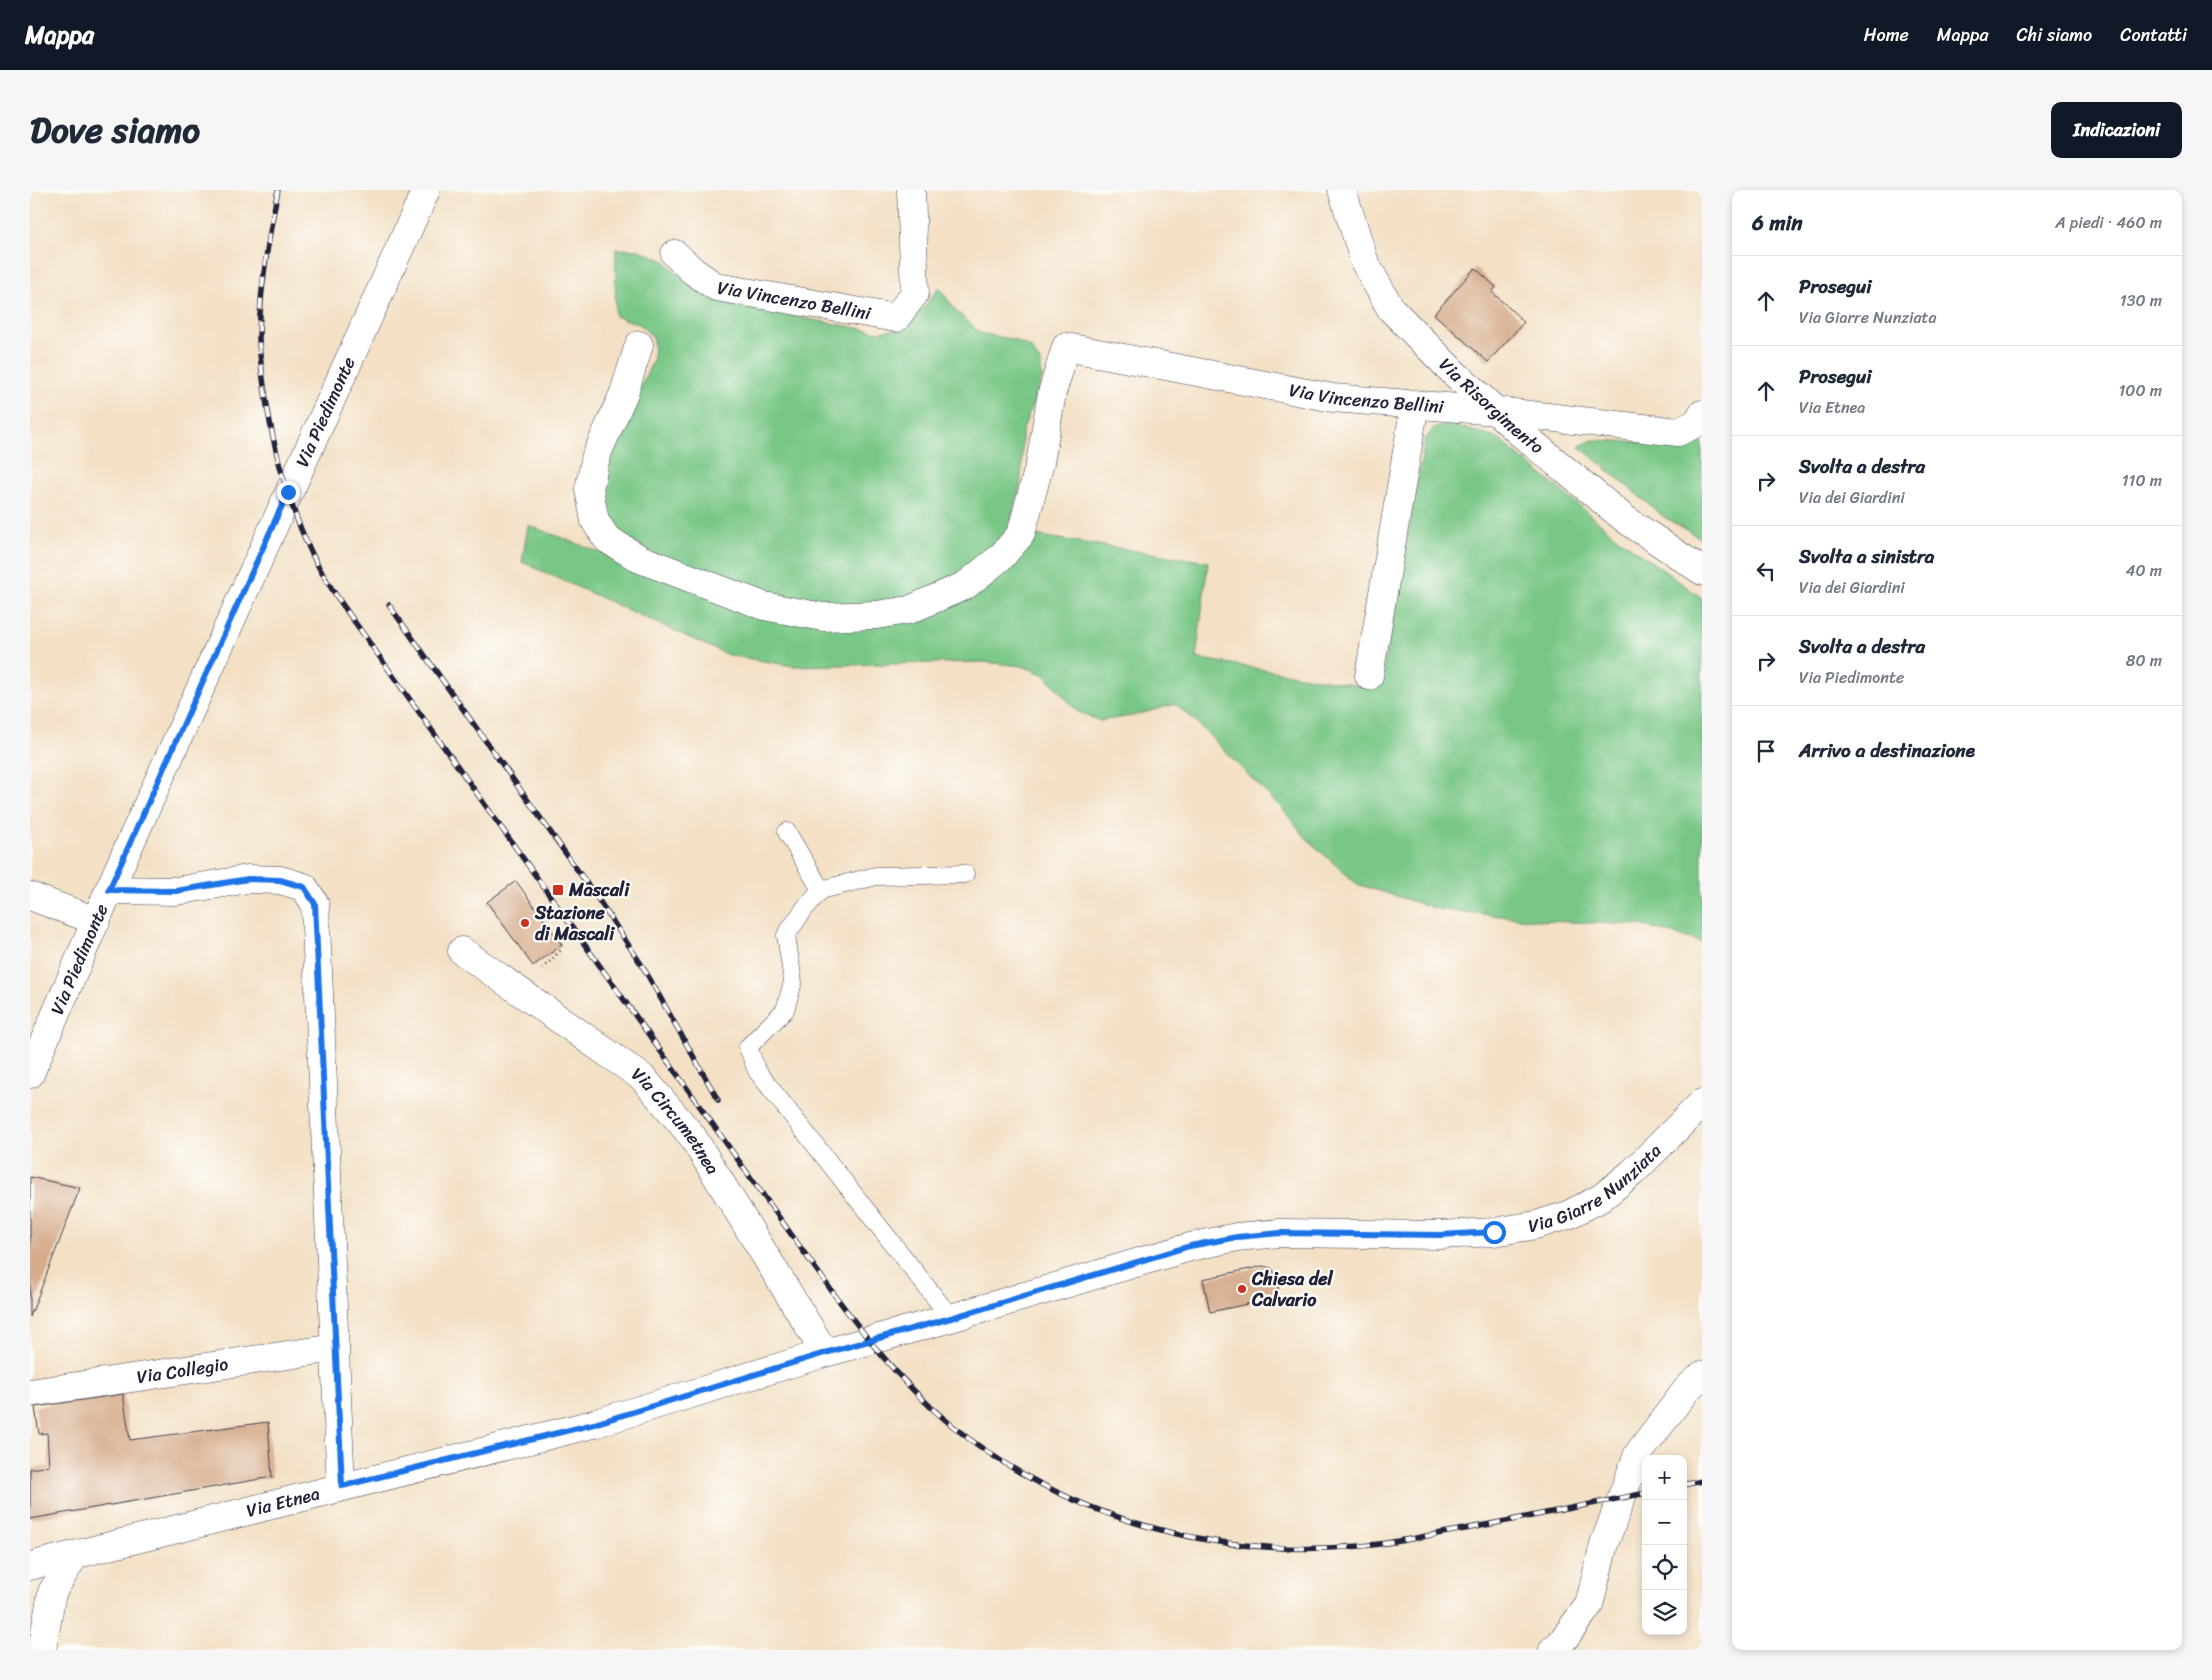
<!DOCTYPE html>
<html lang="it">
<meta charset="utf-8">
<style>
:root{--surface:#fff;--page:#f6f6f7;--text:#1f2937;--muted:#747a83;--line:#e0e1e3;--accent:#111827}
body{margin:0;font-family:Sriracha,sans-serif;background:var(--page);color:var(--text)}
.controls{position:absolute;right:15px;bottom:15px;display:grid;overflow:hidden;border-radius:10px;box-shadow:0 2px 8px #0003}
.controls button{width:45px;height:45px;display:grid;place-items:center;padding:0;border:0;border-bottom:1px solid var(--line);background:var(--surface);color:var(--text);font:25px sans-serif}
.stop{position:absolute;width:15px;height:15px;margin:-11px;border:4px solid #1a73e8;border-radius:50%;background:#fff}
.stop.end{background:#1a73e8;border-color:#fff;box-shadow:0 1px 5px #0008}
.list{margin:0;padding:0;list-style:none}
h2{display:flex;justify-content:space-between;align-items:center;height:65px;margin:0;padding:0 20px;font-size:21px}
h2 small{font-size:16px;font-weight:400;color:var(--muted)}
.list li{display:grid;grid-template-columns:32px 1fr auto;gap:15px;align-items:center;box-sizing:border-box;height:90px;padding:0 20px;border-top:1px solid var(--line)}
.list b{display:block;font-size:19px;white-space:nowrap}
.list p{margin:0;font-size:16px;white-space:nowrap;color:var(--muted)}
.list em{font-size:16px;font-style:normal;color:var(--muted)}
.icon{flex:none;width:28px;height:28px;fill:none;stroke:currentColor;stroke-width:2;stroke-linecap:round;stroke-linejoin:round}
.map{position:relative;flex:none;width:1672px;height:1460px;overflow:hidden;border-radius:10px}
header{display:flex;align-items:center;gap:30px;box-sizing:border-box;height:70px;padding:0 25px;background:var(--accent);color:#fff}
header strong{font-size:24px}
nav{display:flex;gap:28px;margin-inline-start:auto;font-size:18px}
.intro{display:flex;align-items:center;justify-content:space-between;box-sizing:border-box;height:120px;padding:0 30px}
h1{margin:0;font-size:35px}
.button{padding:12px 22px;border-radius:10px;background:var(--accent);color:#fff;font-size:18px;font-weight:700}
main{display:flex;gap:30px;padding:0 30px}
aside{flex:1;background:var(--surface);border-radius:10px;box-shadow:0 2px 8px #0003}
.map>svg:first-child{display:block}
.green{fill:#79c787;stroke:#4e7461}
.building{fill:#d5ab8b}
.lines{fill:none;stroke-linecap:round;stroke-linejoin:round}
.service-casing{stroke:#413e50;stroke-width:19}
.minor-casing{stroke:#413e50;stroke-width:29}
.tertiary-casing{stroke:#413e50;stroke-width:29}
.path{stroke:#413e50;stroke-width:3;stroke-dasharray:1 4;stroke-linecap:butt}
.service{stroke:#fff;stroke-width:18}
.minor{stroke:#fff;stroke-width:28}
.tertiary{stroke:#fff;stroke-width:28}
.rail-casing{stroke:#22223b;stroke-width:5.5}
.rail{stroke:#fdfcf7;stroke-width:4;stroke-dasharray:11;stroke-linecap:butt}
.route{stroke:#1a73e8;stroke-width:6}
.poi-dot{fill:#c8321e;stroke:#fdfcf7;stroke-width:2}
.labels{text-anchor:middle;stroke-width:4.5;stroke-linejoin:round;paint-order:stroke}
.street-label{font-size:18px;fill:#22223b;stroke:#fdfcf7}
.poi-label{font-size:18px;font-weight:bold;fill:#22223b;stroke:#fdfcf7;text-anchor:start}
</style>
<header>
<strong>Mappa</strong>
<nav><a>Home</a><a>Mappa</a><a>Chi siamo</a><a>Contatti</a></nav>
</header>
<div class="intro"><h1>Dove siamo</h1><a class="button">Indicazioni</a></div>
<main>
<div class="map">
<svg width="1672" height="1460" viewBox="0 0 1672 1460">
<rect width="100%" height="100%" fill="#fdfcf7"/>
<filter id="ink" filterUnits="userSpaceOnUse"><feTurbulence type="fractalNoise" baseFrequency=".02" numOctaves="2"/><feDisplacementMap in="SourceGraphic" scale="10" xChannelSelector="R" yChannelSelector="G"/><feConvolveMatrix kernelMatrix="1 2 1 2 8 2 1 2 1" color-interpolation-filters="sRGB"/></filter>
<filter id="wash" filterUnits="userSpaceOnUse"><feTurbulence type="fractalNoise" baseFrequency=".0096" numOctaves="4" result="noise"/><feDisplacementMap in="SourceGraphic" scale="20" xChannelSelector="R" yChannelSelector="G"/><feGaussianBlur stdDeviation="1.12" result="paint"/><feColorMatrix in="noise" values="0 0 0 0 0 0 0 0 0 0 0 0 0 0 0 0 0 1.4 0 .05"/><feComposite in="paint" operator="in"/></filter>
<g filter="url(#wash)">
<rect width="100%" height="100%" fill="#f3e0c5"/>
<!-- green -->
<path class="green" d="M586 59 609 60 635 71 661 96 702 115 849 142 871 138 893 119 909 97 925 120 950 143 985 150 1001 158 1011 174 1012 188 992 242V276L990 297 979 338 945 375 880 410 811 417 711 399 628 366 586 342 573 323V303L583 259 624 168 623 147 609 134 585 126Z
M1418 234 1466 247 1587 347 1672 408V752L1611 735 1516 731 1407 719 1327 694 1278 650 1253 620 1162 528 1145 514 1102 526 1070 531 1047 521 1015 485 992 476 954 472 763 476 698 465 492 372 498 335 632 386 830 434 1004 345 1178 372 1166 468 1336 497 1353 480 1395 250 1403 239Z
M1672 242V349L1634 327 1549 256 1563 250 1647 254Z"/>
<g id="blocks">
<!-- building -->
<path class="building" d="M1445 78 1466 97 1462 102 1494 132 1458 172 1404 124Z
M486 691 532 755 503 776 457 712Z
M0 987 50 998 0 1127Z
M1233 1076 1241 1078 1247 1086 1249 1095 1247 1104 1241 1109 1180 1122 1173 1089Z
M93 1204 100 1250 238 1232 242 1287 0 1329V1279L19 1276 17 1243 9 1244 5 1217Z"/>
</g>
</g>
<g filter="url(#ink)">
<use href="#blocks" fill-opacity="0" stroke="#413e50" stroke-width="1"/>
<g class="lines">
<!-- service casing -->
<g class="service-casing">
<path id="service" d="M757 642 791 700
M921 1128 727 881 718 857 755 820 763 792 756 745 775 718 791 700 846 686 935 684"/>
</g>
<!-- minor casing -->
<g class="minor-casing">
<g id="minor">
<path id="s1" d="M645 64 663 81 686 97 866 128 885 103 881 0"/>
<path id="s2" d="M609 155 594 203 566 266 559 299 565 331 577 349 610 369 734 416 793 427 846 425 879 420 936 395 971 367 991 344 1010 273 1022 203 1036 157 1303 208 1466 221 1648 242 1667 233 1672 224"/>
<path d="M1339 486 1385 214"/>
<path d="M79 700 146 701 218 689 250 690 274 697 285 714 311 1297"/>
<path d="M0 706 66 731"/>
<path id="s3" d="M432 761 613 888 662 946 795 1163"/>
<path id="s4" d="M0 1203 305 1158"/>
<path d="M12 1460 22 1402 45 1365"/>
<path d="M1523 1460 1530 1454 1559 1415 1574 1354 1608 1264 1657 1199 1672 1185"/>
</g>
</g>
<!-- tertiary casing -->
<g class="tertiary-casing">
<g id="tertiary">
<path id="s5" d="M1312 0 1335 73 1361 119 1424 183 1488 241 1595 329 1672 381"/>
<path id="s6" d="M0 884 79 700 396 0"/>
<path id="s7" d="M0 1376 563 1234 795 1163 921 1128 1160 1057 1207 1047 1250 1043 1410 1045 1464 1042 1506 1035 1538 1025 1571 1008 1603 982 1672 913"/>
</g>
</g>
<!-- path -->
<path class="path" d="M512 779 531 760"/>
<!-- service -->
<use href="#service" class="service"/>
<!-- minor -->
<use href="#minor" class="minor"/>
<!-- tertiary -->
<use href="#tertiary" class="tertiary"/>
<!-- rail casing -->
<g class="rail-casing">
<path id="rail" d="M248 0C238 49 230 97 229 147 229 163 232 180 234 196 242 253 257 312 282 364 295 391 312 414 329 438L788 1082C827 1136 867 1190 919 1233 1034 1328 1184 1369 1330 1356 1360 1354 1389 1347 1418 1342 1484 1330 1550 1316 1616 1303
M359 415 568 709 613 777 688 910
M1653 1295 1672 1291"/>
</g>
<!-- rail -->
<use href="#rail" class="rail"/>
</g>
</g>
<g class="lines" filter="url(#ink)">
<!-- route -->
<path class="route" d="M258 302 79 700 146 701 218 689 250 690 274 697 285 714 312 1296 564 1234 795 1163 921 1128 1160 1056 1207 1047 1250 1043 1410 1045 1464 1042"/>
</g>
<!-- markers -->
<g class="poi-dot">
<rect x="522" y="694" width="12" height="12" rx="2.5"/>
<circle cx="495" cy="733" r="5"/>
<circle cx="1212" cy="1099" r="5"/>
</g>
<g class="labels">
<!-- street labels -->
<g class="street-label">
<text dy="6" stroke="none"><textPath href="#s1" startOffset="132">Via Vincenzo Bellini</textPath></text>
<text dy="6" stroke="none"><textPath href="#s2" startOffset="1160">Via Vincenzo Bellini</textPath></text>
<text dy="6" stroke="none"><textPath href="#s5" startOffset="269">Via Risorgimento</textPath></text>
<text dy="6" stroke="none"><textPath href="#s6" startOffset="725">Via Piedimonte</textPath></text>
<text dy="6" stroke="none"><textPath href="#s6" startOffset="125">Via Piedimonte</textPath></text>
<text dy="6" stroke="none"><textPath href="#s3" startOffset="275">Via Circumetnea</textPath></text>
<text dy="6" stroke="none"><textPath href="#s7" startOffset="1621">Via Giarre Nunziata</textPath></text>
<text dy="6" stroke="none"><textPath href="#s4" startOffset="154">Via Collegio</textPath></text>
<text dy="6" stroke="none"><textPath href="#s7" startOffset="261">Via Etnea</textPath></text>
</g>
<!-- poi labels -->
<g class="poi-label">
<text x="539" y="706">Mascali</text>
<text x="505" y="729">Stazione<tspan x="505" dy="21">di Mascali</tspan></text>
<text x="1222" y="1095">Chiesa del<tspan x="1222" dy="21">Calvario</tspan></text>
</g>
</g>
</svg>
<div class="controls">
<button>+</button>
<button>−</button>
<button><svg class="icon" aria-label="locate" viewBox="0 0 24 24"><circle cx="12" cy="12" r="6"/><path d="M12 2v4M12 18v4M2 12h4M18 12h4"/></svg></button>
<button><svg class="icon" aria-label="layers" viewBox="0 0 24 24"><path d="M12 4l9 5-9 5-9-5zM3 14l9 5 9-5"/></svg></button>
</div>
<div class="stop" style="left:1464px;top:1042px"></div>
<div class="stop end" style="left:258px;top:302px"></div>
</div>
<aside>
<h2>6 min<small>A piedi · 460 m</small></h2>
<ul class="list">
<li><svg class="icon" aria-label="ahead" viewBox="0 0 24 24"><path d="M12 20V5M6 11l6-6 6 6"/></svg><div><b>Prosegui</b><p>Via Giarre Nunziata</p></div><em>130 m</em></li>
<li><svg class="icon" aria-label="ahead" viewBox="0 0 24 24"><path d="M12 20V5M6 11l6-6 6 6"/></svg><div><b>Prosegui</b><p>Via Etnea</p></div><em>100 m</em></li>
<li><svg class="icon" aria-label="right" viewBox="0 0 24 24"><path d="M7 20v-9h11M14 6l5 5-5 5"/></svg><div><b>Svolta a destra</b><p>Via dei Giardini</p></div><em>110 m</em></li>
<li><svg class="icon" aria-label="left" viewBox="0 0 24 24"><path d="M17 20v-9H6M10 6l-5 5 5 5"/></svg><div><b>Svolta a sinistra</b><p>Via dei Giardini</p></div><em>40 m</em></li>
<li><svg class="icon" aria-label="right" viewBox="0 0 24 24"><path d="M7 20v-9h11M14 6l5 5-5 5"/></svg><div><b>Svolta a destra</b><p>Via Piedimonte</p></div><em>80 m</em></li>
<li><svg class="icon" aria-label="arrive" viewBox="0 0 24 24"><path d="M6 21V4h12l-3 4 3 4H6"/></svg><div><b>Arrivo a destinazione</b></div></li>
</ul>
</aside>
</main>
